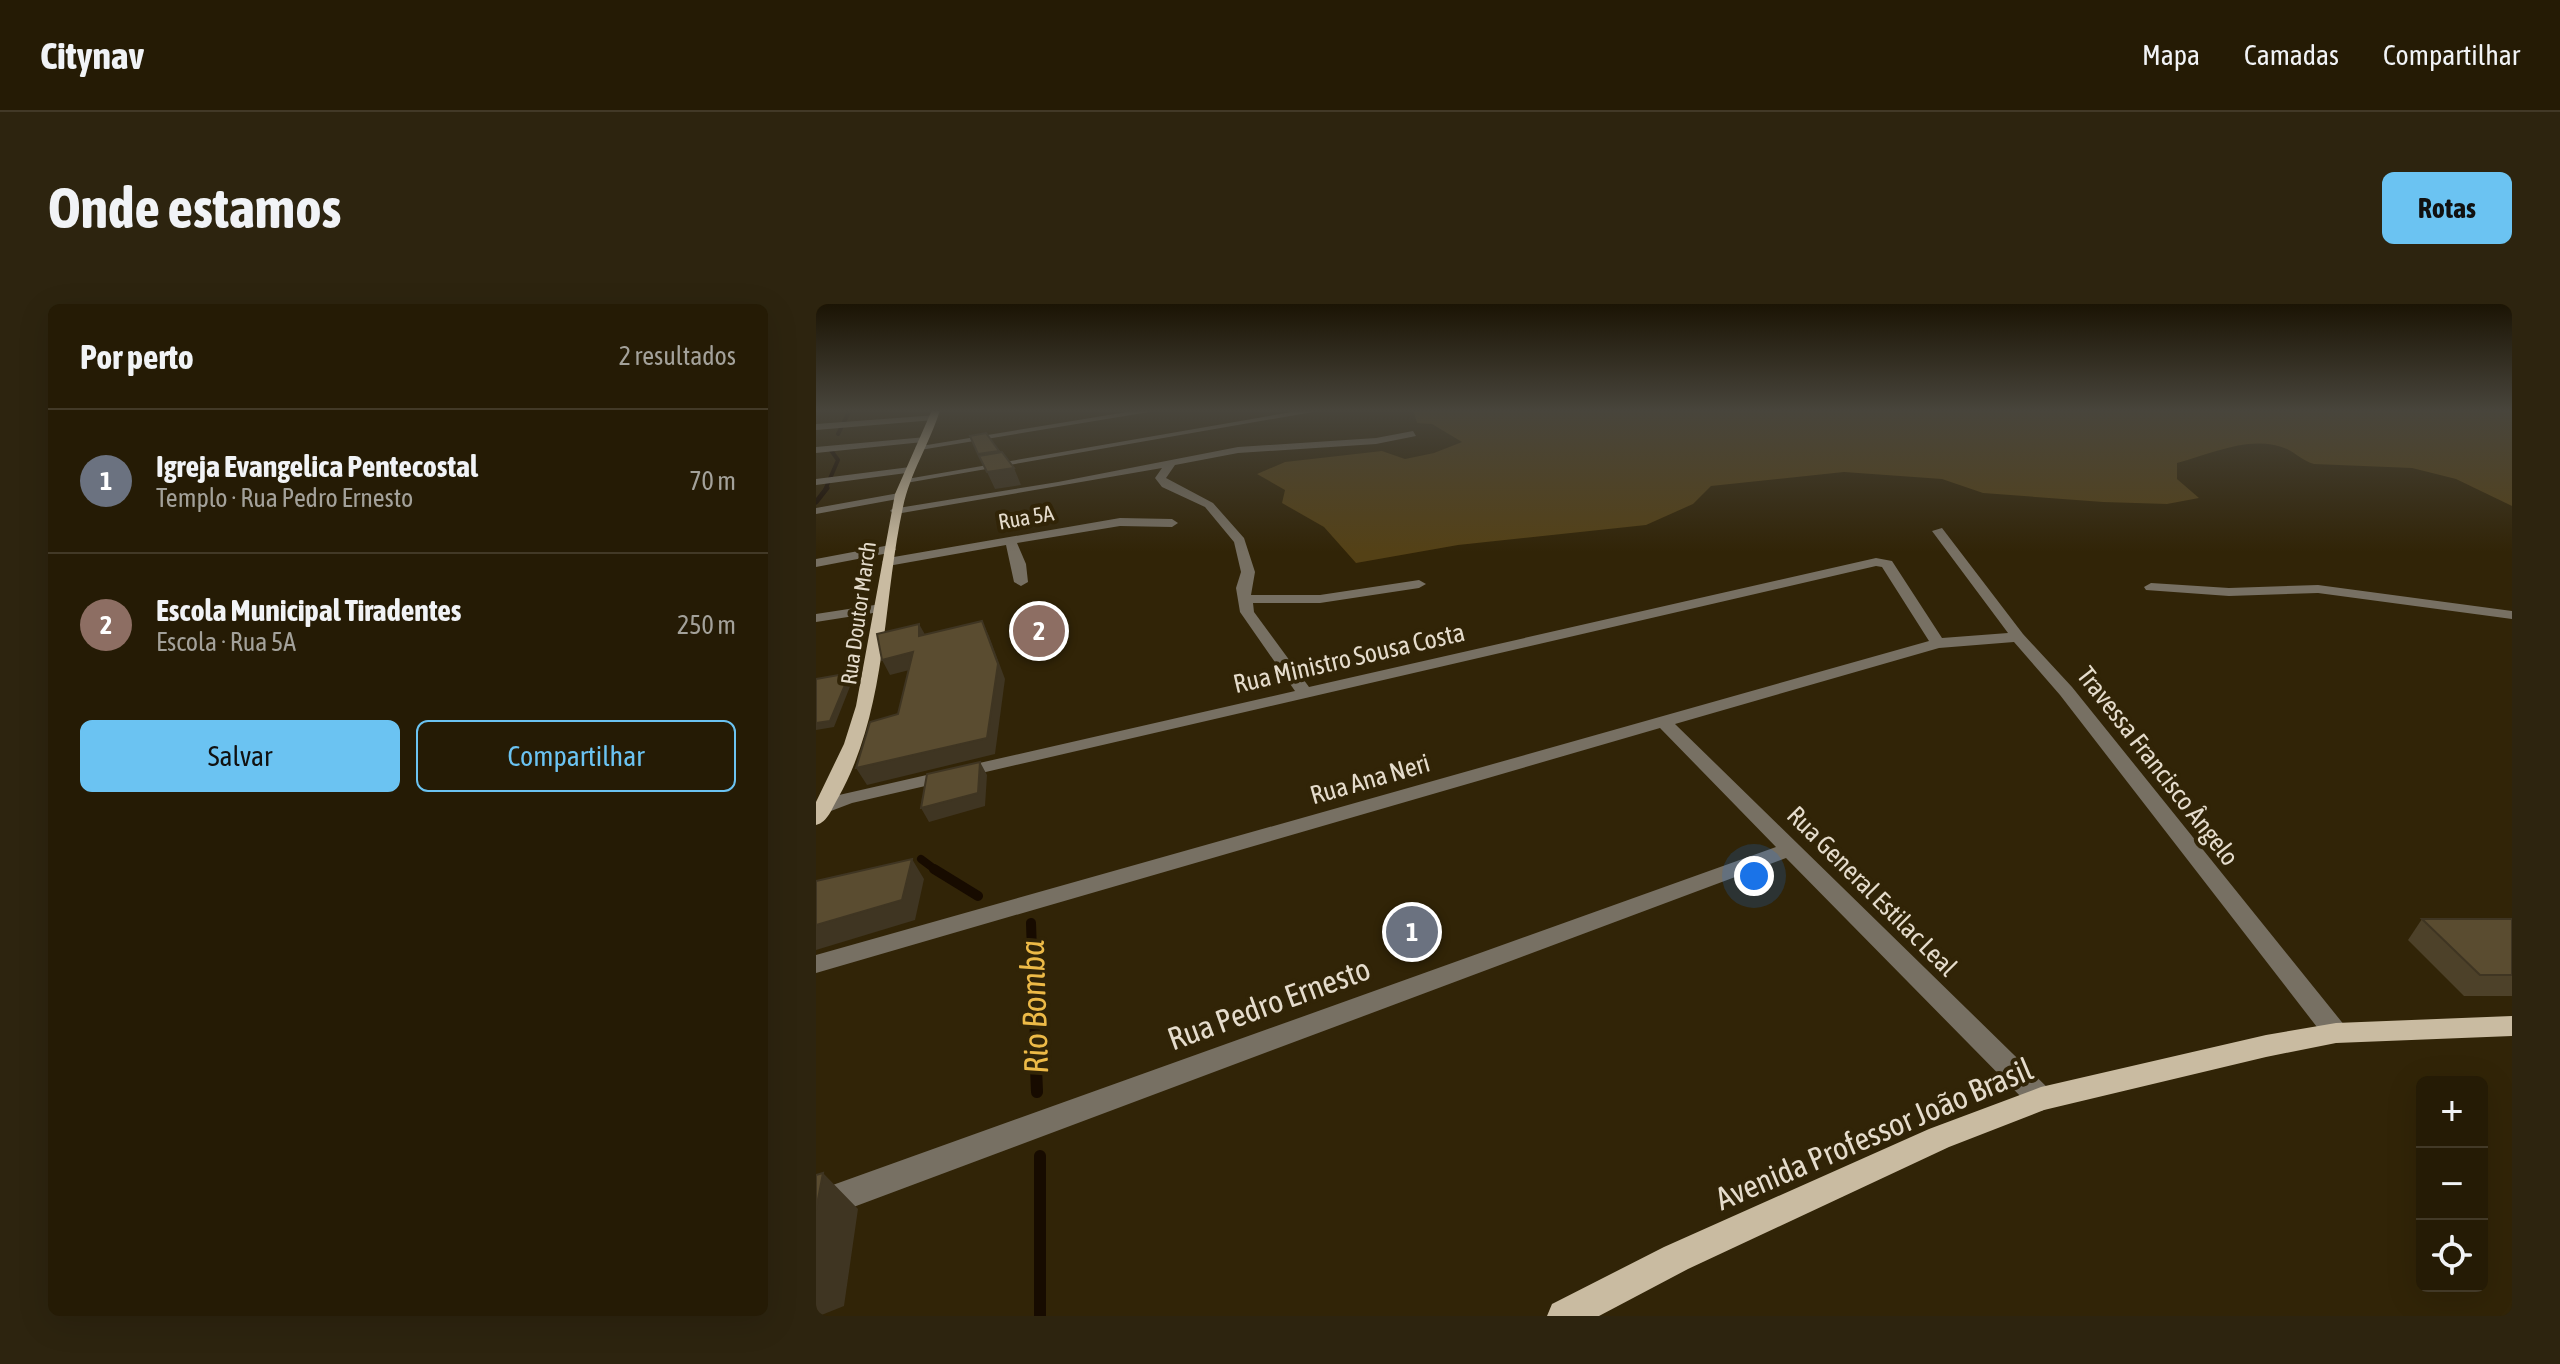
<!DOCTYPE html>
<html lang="pt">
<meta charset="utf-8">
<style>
:root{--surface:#251b05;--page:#2d240f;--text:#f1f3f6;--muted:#a3a19a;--line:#423927;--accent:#6bc3f2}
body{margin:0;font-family:"Asap Condensed",sans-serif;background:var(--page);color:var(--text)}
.controls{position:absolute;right:24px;bottom:24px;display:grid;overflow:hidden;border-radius:12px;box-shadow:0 8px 32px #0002}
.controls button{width:72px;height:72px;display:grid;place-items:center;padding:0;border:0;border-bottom:2px solid var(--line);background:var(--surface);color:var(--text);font:40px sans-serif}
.you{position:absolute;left:938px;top:572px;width:28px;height:28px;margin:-20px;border:6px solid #fff;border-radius:50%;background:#1a73e8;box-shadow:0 0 0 12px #1a73e833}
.badge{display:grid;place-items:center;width:52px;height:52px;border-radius:50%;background:var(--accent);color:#fff;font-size:26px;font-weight:700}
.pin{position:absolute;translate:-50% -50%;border:4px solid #fff;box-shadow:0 2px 8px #0006}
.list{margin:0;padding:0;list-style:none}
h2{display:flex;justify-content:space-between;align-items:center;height:104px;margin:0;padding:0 32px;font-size:34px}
h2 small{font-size:26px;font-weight:400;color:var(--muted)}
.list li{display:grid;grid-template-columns:52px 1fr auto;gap:24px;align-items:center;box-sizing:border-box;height:144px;padding:0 32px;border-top:2px solid var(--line)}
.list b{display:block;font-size:30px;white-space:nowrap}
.list p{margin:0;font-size:26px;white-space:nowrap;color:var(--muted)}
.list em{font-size:26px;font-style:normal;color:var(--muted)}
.actions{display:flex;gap:16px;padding:24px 32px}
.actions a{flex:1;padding:18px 0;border:2px solid var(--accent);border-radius:12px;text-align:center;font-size:28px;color:var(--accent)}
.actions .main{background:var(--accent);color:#111}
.icon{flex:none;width:44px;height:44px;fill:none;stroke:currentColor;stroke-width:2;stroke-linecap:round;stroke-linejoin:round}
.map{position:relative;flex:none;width:1696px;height:1012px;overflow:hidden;border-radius:12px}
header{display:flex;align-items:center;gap:48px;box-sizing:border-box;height:112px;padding:0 40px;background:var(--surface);border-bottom:2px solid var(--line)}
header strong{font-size:38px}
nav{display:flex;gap:44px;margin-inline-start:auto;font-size:28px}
.intro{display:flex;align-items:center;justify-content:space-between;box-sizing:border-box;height:192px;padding:0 48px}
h1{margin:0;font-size:56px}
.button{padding:20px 36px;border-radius:12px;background:var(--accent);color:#111;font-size:28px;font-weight:700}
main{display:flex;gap:48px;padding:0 48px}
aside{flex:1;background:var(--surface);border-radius:12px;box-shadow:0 8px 32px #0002}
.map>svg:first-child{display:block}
.green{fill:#544116}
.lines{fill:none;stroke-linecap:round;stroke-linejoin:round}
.stream-far4{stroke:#170b00;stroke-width:4}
.stream-far3{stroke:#170b00;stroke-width:5}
.stream-far2{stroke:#170b00;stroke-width:8}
.stream-far1{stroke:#170b00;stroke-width:10}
.stream{stroke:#170b00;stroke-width:12}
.minor{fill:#777063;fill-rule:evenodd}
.major{fill:#c9bba1;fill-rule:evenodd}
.wall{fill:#4d4129}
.shaded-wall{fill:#3f3522}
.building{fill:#5a4c30;stroke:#3f3522;stroke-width:2}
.labels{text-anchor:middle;stroke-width:8;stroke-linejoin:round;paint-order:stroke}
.far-street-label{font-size:22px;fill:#e5dccc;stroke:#312407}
.street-label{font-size:26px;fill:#e5dccc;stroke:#312407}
.near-street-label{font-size:32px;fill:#e5dccc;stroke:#312407}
.near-water-label{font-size:34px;font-style:italic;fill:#edba47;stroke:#312407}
</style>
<header>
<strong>Citynav</strong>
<nav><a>Mapa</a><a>Camadas</a><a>Compartilhar</a></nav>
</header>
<div class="intro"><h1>Onde estamos</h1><a class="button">Rotas</a></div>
<main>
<aside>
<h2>Por perto<small>2 resultados</small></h2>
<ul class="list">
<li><span class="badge" style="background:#6b7280">1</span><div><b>Igreja Evangelica Pentecostal</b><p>Templo · Rua Pedro Ernesto</p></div><em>70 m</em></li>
<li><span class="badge" style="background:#8d6e63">2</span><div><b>Escola Municipal Tiradentes</b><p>Escola · Rua 5A</p></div><em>250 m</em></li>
</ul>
<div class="actions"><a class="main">Salvar</a><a>Compartilhar</a></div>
</aside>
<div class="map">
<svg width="1696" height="1012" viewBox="0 0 1696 1012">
<rect width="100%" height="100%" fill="#312407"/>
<!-- green -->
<path class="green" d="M597 106H1696V202L1640 175 1596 164 1498 160C1487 157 1481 150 1471 145 1435 130 1396 150 1361 159V175L1383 194 1351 200 1287 198 1167 189 1126 175 1028 168 895 182 877 200 830 221 642 241 540 259 508 223 466 199 469 186 441 170 469 158 566 147 589 155 618 149 646 138 616 120 601 119Z"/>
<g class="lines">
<!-- stream-far4 -->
<path class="stream-far4" d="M22 130 34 106
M9 186 22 156 14 145"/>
<!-- stream-far3 -->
<path class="stream-far3" d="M0 198 11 184"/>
<!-- stream-far2 -->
<path class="stream-far2" d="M105 555 121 567"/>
<!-- stream-far1 -->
<path class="stream-far1" d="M118 565 162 592
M215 619 220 765"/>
<!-- stream -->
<path class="stream" d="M220 763 221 788
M224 852V1012"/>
<!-- minor -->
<path class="minor" d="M323 106H345L104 146 99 143Z
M487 106H508L90 179 85 176Z
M121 111 118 116 0 126V120Z
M597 127 600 132 560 140 422 149 359 161 350 174 397 199 428 234 439 268 435 291H504L603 276 610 280 603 284 504 299H437L438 308 493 383 1060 254 1076 257 1126 334 1192 329 1116 227 1126 224 1207 330 1256 383 1529 722 1533 729 1529 736 1520 739 1511 736 1244 391 1198 338 1123 344 859 420 1235 787 1239 795 1235 803 1225 807 1215 803 970 554 0 917V887L960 543 844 424 0 669V651L1113 337 1066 263 1060 262 36 499 7 510 0 508V500L23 491 479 387 424 308 420 284 425 268 418 238 389 203 346 183 339 174 346 164 80 210 74 207 76 205 242 178 422 143 560 134Z
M110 133 107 138 0 149V143Z
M94 163 98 164V168L0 181V175Z
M83 189 89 192 87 194 0 210V204Z
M304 214 356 215 362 219 356 223 304 222 201 239 210 260 212 278 205 282 198 278 190 241 72 262 66 258 72 254Z
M74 241 80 245 78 248 0 263V255Z
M1335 279 1413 284 1502 281 1696 307V315L1502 289 1413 292 1330 286 1328 283Z
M65 300 70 301V307L0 318V310Z"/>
<!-- major -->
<path class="major" d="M116 106H124C114 139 94 169 87 203 66 300 72 405 22 494 16 504 12 518 0 521V498L28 440 40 402 79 190Z
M1696 712V732L1520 739 1450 753 1228 806 1133 843 872 965 783 1012H731L736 1000 848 943 1113 825 1225 783 1450 731 1520 719Z"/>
</g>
<!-- wall -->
<path class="wall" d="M1606 615H1696V692H1648L1592 636Z"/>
<!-- shaded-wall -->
<path class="shaded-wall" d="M198 164 205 181 179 185 171 168Z
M166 317 173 332 189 375 179 450 51 481 40 464Z
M103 320 111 334 103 332Z
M97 348 105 363 74 371 66 356Z
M34 369 37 375 18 423 0 426V419Z
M164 458 171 471 169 502 113 518 105 504Z
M96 555 108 575 99 616 0 646V621Z
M7 869 42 905 28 1002 3 1012H0V906Z"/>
<!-- building -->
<path class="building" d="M170 129 183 147 162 150 154 132Z
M186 148 198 164 171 168 163 152Z
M166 317 182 360 171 434 40 464 54 418 82 410 97 348 66 356 61 330 103 320V332Z
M34 369 14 417 0 419V375Z
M164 458 162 489 105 504 111 470Z
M96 555 86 596 0 621V577Z
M1606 615H1696V671H1664Z
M7 869 0 906V871Z"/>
<!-- sky -->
<linearGradient id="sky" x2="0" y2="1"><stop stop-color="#1b1404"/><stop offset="0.43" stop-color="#48453c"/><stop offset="1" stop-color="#48453c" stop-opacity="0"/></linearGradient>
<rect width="1696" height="248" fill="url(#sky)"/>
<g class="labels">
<!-- far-street labels -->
<g class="far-street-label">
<text transform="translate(210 213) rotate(-10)" y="8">Rua 5A</text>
<text transform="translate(42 309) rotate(-82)" y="8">Rua Doutor March</text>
</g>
<!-- street labels -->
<g class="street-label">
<text transform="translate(533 354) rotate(-13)" y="9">Rua Ministro Sousa Costa</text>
<text transform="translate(1342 462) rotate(52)" y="9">Travessa Francisco Ângelo</text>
<text transform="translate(554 475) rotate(-16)" y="9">Rua Ana Neri</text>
<text transform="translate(1056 587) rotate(45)" y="9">Rua General Estilac Leal</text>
</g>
<!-- near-street labels -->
<g class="near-street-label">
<text transform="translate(453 700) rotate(-20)" y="11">Rua Pedro Ernesto</text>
<text transform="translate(1058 830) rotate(-23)" y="11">Avenida Professor João Brasil</text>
</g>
<!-- near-water labels -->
<g class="near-water-label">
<text transform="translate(218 703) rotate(-92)" y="12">Rio Bomba</text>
</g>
</g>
</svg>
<div class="controls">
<button>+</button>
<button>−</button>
<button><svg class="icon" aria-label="locate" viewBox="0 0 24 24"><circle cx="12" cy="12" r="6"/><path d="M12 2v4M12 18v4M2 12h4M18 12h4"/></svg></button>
</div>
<div class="you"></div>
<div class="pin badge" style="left:596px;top:628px;background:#6b7280">1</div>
<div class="pin badge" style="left:223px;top:327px;background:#8d6e63">2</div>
</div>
</main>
